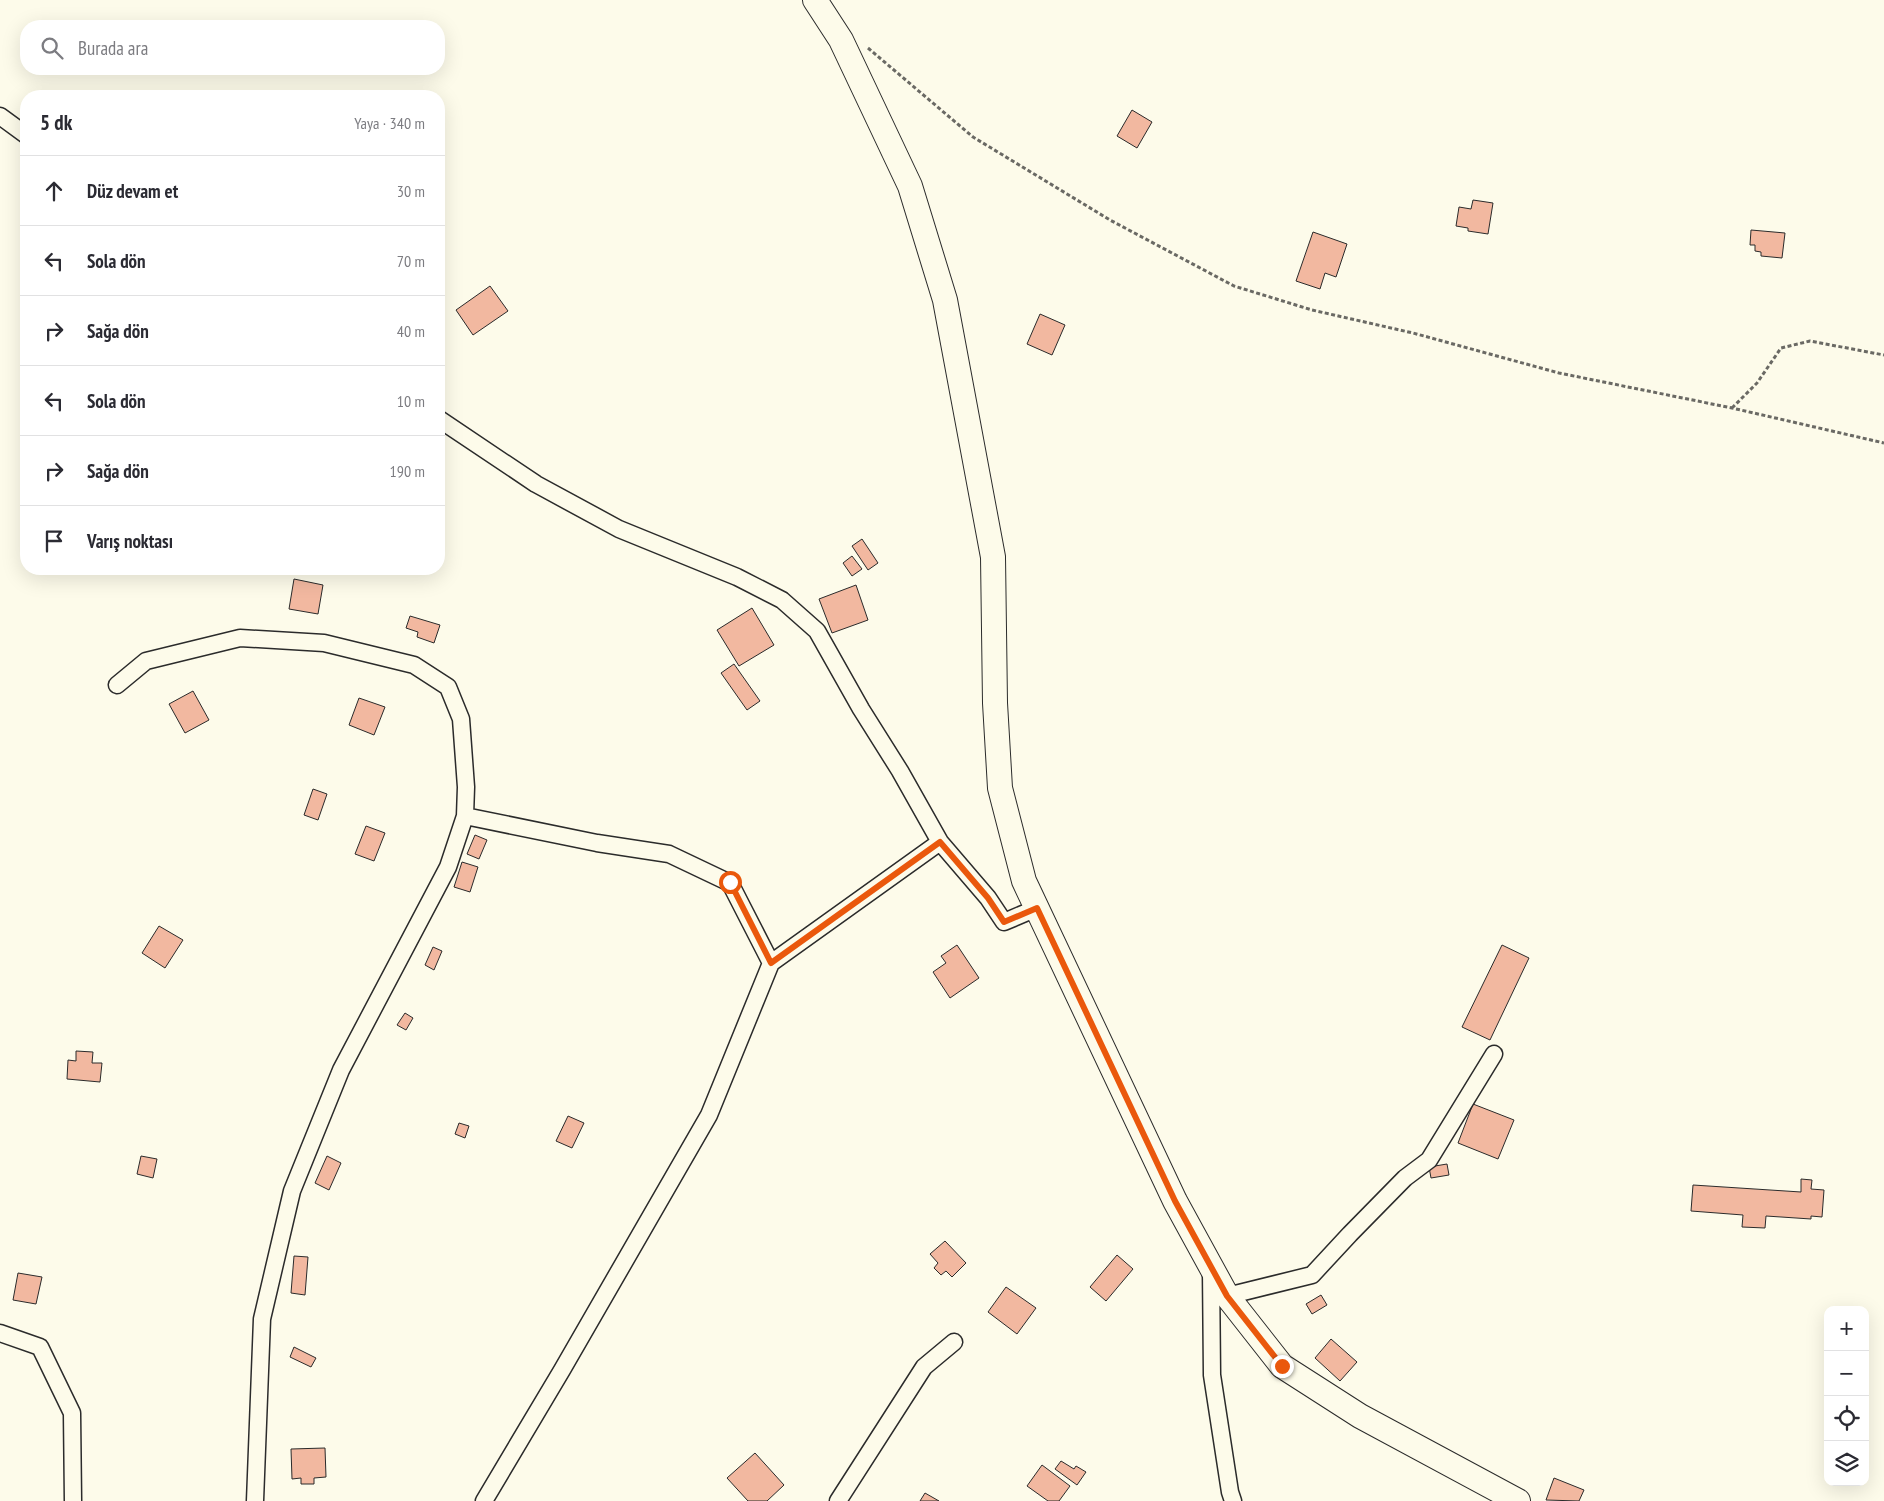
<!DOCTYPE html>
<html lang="tr">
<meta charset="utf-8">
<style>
:root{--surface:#fff;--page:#f2f2f3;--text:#2b2b33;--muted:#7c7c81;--line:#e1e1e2}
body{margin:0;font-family:"PT Sans Narrow",sans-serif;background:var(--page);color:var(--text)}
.controls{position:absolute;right:15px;bottom:15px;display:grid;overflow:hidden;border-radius:10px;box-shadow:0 5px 20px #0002}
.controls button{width:45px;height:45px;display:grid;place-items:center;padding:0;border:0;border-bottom:1px solid var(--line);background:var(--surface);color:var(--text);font:25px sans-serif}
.stop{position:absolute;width:15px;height:15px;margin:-11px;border:4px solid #ea580c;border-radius:50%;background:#fff}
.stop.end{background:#ea580c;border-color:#fff;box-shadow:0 1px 5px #0008}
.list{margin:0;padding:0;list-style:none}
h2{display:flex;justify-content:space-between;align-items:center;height:65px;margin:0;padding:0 20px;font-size:21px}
h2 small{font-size:16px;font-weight:400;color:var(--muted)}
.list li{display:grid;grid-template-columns:32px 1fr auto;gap:15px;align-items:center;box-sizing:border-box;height:70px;padding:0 20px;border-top:1px solid var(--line)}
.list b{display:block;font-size:19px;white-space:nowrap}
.list em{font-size:16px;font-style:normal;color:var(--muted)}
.icon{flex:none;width:28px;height:28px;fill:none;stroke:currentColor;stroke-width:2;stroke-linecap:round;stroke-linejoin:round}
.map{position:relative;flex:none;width:1884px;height:1501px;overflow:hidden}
.search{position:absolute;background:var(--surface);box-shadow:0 5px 20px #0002;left:20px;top:20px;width:425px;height:55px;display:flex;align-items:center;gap:12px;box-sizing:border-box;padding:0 18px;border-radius:20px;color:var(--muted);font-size:19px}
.panel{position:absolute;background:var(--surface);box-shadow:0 5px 20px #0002;left:20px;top:90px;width:425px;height:485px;border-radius:20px}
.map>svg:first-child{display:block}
.building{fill:#f2b8a0;stroke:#2b2b2b}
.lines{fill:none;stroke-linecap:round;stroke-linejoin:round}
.street-casing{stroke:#2b2b2b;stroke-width:19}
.secondary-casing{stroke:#2b2b2b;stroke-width:26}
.path{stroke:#6a6964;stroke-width:3;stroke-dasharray:4 2.5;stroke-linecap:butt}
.street{stroke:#fdfbea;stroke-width:16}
.secondary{stroke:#fdfbea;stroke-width:24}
.route{stroke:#ea580c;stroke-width:6}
</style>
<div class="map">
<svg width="1884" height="1501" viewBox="0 0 1884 1501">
<rect width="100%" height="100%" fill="#fdfbea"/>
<!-- building -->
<path class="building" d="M1132 110 1152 122 1137 148 1117 136Z
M1473 200 1493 203 1488 234 1468 231V228L1456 226 1459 207 1471 209Z
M1751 230 1785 233 1782 258 1761 256V252L1755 251V245H1750Z
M1313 232 1347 244 1336 277 1325 273 1320 289 1296 281Z
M490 286 508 311 473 335 456 310Z
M1040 314 1065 325 1052 355 1027 344Z
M862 539 878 563 868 570 852 546Z
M852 556 862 569 852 576 843 563Z
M294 579 323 585 318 614 289 609Z
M856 585 868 620 832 633 819 599Z
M752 608 774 645 739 666 717 630Z
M410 616 440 625 434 643 417 637 418 632 406 628Z
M734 664 760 701 747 710 721 673Z
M193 691 209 720 185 733 169 704Z
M359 698 385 707 374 735 349 725Z
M313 789 327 794 318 820 304 815Z
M366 826 385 833 374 861 355 854Z
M475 835 487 840 479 859 467 854Z
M462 862 478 867 470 892 454 887Z
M159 926 183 940 165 968 142 953Z
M957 945 979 978 950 998 933 972 946 963 941 956Z
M1502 945 1529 958 1490 1040 1462 1027Z
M433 947 442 951 434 970 425 965Z
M405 1013 413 1018 406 1030 397 1025Z
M76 1051 93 1052 92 1063H102L100 1082 67 1079 68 1060 76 1061Z
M1473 1104 1514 1120 1498 1159 1458 1143Z
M568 1116 584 1123 572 1148 556 1141Z
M459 1123 469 1126 465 1138 455 1134Z
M141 1156 157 1159 153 1178 137 1174Z
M327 1156 341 1163 329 1190 315 1183Z
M1447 1164 1449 1175 1431 1178 1429 1167Z
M1801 1179 1812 1180 1811 1189 1824 1190 1822 1217 1811 1216V1219L1766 1216 1765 1228 1742 1227 1743 1215 1691 1211 1693 1185 1801 1192Z
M945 1241 966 1263 952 1277 946 1271 941 1275 934 1268 938 1263 930 1254Z
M1117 1255 1133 1269 1106 1301 1090 1287Z
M294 1256 308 1257 305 1295 291 1293Z
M18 1273 42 1277 36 1304 13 1300Z
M1006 1287 1036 1308 1017 1334 988 1312Z
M1321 1295 1327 1305 1312 1314 1306 1304Z
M1331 1339 1357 1362 1340 1381 1315 1358Z
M294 1347 316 1358 311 1367 290 1357Z
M325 1448 326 1477 314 1478V1484H301V1478L292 1479 291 1449Z
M755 1453 784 1485 767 1501H748L727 1478Z
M1061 1461 1074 1469 1076 1466 1086 1472 1077 1485 1055 1469Z
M1042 1465 1070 1486 1059 1501H1048L1027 1486Z
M1554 1478 1584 1490 1579 1501 1546 1500Z
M925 1493 939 1501H920Z"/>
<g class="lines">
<!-- street casing -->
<g class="street-casing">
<path id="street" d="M0 116 26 135
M439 419 536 484 619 529 737 577 782 600 817 631 861 709 900 771 940 842 988 898 1004 922 1037 908
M117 685 146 661 240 638 324 643 414 665 448 687 461 719 466 787 465 816
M1211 1270 1212 1375 1230 1492 1233 1501
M1227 1296 1312 1275 1350 1234 1405 1178 1429 1160 1494 1054
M0 1333 40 1347 72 1413 73 1501
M255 1501 262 1319 292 1191 341 1070 448 867 465 816 597 843 669 854 730 883 771 963
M484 1501 562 1370 709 1115 771 963 940 842
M838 1501 924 1367 954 1342"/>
</g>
<!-- secondary casing -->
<g class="secondary-casing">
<path id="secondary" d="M815 0 841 40 910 186 945 300 993 557 995 703 1000 788 1024 881 1175 1201 1227 1296 1282 1366 1360 1416 1518 1501"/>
</g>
<!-- path -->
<path class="path" d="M868 48 973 137 1110 220 1234 286 1312 310 1413 333 1559 373 1732 408 1884 443
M1732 408 1757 383 1781 348 1810 341 1884 355"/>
<!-- street -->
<use href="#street" class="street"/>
<!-- secondary -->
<use href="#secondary" class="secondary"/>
</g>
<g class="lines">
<!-- route -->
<path class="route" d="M730 882 771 963 940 842 988 898 1004 922 1037 908 1175 1201 1227 1296 1282 1366"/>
</g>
</svg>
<div class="controls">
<button>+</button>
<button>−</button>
<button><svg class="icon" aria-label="locate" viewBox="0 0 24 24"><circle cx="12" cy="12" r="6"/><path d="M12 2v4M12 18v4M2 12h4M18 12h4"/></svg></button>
<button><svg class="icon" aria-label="layers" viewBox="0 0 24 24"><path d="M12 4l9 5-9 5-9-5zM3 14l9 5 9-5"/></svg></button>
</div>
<div class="stop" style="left:730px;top:882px"></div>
<div class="stop end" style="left:1282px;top:1366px"></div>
<div class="search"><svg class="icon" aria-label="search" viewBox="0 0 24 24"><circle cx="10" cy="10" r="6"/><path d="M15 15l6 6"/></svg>Burada ara</div>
<section class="panel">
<h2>5 dk<small>Yaya · 340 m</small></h2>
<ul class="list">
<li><svg class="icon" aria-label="ahead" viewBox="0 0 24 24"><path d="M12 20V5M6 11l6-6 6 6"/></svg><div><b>Düz devam et</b></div><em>30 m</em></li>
<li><svg class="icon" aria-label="left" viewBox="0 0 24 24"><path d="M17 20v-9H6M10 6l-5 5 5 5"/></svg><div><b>Sola dön</b></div><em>70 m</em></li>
<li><svg class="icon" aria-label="right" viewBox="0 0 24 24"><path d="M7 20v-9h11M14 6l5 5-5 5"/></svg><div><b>Sağa dön</b></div><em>40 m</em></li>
<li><svg class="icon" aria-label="left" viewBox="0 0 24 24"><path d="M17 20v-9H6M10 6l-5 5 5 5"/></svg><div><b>Sola dön</b></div><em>10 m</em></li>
<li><svg class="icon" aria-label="right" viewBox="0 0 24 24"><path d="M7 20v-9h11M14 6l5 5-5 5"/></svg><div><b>Sağa dön</b></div><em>190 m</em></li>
<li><svg class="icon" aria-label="arrive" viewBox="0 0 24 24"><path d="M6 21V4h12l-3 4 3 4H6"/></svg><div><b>Varış noktası</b></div></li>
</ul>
</section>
</div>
